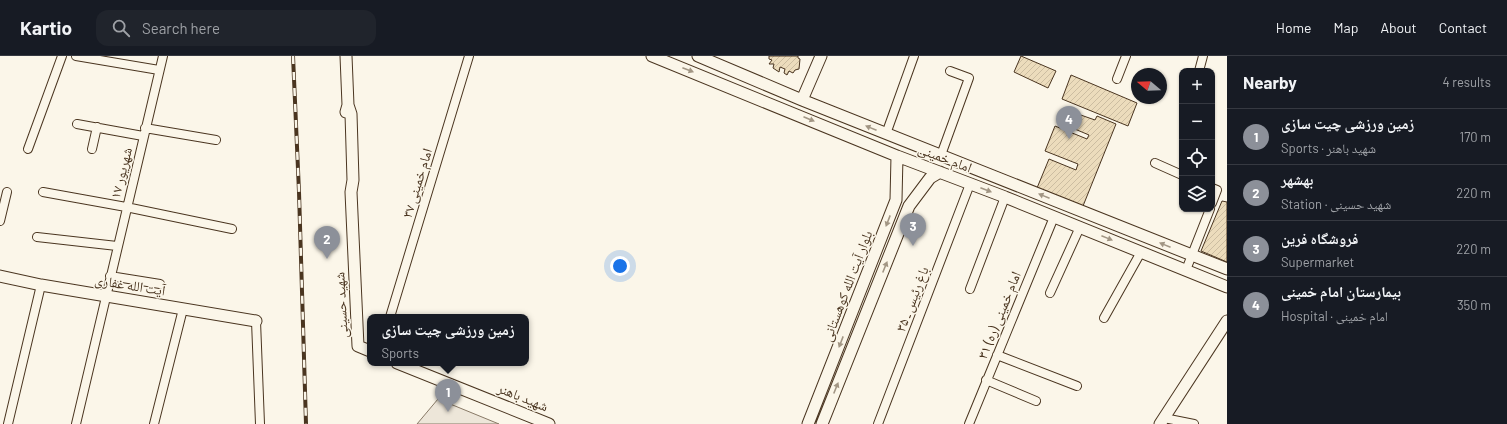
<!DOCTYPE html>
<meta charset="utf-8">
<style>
:root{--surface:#171b24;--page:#20242c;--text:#f1f3f6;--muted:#9ea1a6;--line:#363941;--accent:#8c9099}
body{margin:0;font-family:Barlow,"Noto Naskh Arabic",sans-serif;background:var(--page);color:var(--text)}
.controls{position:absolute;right:12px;top:12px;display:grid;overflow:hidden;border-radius:8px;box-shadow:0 1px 3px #0004}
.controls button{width:36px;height:36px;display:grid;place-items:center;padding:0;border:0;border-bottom:1px solid var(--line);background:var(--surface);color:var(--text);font:20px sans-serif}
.compass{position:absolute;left:1131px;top:12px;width:36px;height:36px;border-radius:50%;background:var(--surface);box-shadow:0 1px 3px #0004;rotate:289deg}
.you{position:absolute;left:620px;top:210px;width:14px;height:14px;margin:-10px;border:3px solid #fff;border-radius:50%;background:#1a73e8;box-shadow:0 0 0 6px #1a73e833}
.badge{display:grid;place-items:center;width:26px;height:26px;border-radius:50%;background:var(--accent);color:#fff;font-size:13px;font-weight:700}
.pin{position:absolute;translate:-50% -33px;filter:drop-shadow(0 1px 2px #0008)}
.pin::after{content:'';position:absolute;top:21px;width:14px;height:12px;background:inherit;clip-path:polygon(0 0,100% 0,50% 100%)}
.popup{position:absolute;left:367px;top:258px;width:162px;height:52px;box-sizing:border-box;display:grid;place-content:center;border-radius:8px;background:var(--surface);filter:drop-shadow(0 1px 3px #0005);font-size:13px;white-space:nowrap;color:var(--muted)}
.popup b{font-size:15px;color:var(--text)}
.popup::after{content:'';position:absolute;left:50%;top:100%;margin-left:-8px;border:8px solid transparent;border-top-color:var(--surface)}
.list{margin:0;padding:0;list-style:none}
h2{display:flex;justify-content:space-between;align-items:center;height:52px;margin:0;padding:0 16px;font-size:17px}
h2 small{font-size:13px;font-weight:400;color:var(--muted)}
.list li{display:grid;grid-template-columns:26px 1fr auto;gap:12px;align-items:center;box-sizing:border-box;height:56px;padding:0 16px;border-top:1px solid var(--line)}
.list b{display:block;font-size:15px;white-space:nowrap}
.list p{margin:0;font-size:13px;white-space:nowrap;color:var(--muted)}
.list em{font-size:13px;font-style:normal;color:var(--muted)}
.icon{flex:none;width:22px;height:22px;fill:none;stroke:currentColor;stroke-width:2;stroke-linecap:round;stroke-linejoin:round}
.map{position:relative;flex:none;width:1227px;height:368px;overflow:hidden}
header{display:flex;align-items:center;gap:24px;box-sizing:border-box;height:56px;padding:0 20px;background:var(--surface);border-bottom:1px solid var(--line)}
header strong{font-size:19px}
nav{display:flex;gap:22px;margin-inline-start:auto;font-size:14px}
.search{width:280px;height:36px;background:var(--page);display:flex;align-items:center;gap:10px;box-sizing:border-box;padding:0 14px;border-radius:12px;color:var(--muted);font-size:15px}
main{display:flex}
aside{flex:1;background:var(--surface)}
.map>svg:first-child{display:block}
.garden{fill:#ede6d9;stroke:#887966}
.building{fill:url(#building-hatch);stroke:#4a3520}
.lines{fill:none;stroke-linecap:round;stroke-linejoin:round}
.street-casing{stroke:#4a3520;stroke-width:10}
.secondary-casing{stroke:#4a3520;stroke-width:13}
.street{stroke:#fbf6e9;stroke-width:8}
.secondary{stroke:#fbf6e9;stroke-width:11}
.rail-casing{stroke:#4a3520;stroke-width:4}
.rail{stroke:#fbf6e9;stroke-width:2.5;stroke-dasharray:8;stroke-linecap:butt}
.oneway{fill:#a29684}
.labels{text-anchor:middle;stroke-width:3;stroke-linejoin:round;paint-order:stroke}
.street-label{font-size:14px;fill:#4a3520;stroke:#fbf6e9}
</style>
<header>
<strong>Kartio</strong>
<div class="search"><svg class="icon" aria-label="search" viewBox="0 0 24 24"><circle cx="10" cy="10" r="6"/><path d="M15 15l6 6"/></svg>Search here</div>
<nav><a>Home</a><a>Map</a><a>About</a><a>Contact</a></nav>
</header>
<main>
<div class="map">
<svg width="1227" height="368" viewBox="0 0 1227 368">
<defs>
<pattern id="building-hatch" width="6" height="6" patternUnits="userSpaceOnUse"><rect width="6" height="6" fill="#ecdcbc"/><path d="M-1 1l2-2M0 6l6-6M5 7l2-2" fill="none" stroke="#ccbda1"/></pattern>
</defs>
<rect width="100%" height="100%" fill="#fbf6e9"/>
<!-- garden -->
<path class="garden" d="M438 343 499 368H417Z"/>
<!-- building -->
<path class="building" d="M769 0H798V2L800 3 799 13 795 14 793 17 789 15 787 19 784 17 785 13 780 11 779 16 773 12 774 8H769L772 4 769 3Z
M1021 0 1056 15 1048 32 1014 16Z
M1071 19 1137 47 1128 70 1062 43Z
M1075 57 1095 64 1097 60 1116 68 1083 150 1037 132 1049 103 1076 114 1078 108 1045 95 1055 70 1087 83 1089 79 1070 71Z
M1222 145 1227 146V206L1201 195Z"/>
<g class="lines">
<!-- street casing -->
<g class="street-casing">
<path id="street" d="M76 0 159 14
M1199 15 1203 0
M1117 23 1126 0
M77 68 143 80
M145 72 216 84
M886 78 914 0
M28 93 62 0
M92 93 97 71
M941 99 969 22 950 15
M1155 107 1182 119
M1212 132 1217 134 1212 147
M43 136 126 151 232 173
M0 165 7 136
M37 181 117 190
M1186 214 1210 153
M110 220 160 228
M970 233 1005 141
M1050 237 1080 171
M390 261 469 0
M1104 262 1141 196
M256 265 260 368
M997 299 1077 330
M986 324 1036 345
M1164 362 1194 368
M8 368 41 229
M76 368 163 0
M154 368 183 253
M878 368 970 128
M969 368 1054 161"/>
</g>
<!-- secondary casing -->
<g class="secondary-casing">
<path id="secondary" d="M652 0 897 100 1005 141 1227 231
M698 0 802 44 1227 213
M802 44 821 0
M348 49 351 58 353 124 351 136 358 290 370 295
M346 56 348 49 346 0
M0 220 41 229 256 265
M397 307 549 368
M808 368 896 144 897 100
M822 368 909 150 930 122 940 116
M1160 368 1227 265"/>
</g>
<!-- street -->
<use href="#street" class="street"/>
<!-- secondary -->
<use href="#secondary" class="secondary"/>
<!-- rail casing -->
<g class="rail-casing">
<path id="rail" d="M293 0 299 136 306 368"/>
</g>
<!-- rail -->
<use href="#rail" class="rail"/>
</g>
<!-- one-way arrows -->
<defs><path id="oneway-solid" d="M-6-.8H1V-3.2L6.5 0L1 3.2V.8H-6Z"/></defs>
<g class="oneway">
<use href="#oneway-solid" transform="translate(688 14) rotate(21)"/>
<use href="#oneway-solid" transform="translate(809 63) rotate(23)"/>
<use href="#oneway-solid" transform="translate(871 72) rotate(-158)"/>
<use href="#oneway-solid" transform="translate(986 134) rotate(21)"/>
<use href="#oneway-solid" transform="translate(1044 140) rotate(-158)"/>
<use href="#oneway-solid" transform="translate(888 165) rotate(111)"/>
<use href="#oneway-solid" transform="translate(1107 182) rotate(22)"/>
<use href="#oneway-solid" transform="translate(1165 189) rotate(-158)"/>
<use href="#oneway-solid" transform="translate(885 211) rotate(-68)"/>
<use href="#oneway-solid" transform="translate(841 286) rotate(111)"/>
<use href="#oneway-solid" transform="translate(836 332) rotate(-68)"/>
</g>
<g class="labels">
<!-- street labels -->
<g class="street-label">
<text transform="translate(945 102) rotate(21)" y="5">امام خمینی</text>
<text transform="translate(121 117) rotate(-76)" y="5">۱۷ شهریور</text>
<text transform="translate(417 127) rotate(-73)" y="5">امام خمینی ۳۷</text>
<text transform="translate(130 229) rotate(9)" y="5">آیت الله غفاری</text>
<text transform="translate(847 230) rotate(-69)" y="5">بلوار آیت الله کوهستانی</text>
<text transform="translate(912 243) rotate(-69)" y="5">باغ رئیس ـ ۳۵</text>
<text transform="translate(341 249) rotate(-93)" y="5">شهید حسینی</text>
<text transform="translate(999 259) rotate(-68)" y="5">امام خمینی (ره) ۳۱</text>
<text transform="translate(523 341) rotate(22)" y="5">شهید باهنر</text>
</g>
</g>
</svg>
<div class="controls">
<button>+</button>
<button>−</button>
<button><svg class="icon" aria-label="locate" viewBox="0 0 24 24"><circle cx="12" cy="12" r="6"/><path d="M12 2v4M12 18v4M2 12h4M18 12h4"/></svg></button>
<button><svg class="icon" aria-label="layers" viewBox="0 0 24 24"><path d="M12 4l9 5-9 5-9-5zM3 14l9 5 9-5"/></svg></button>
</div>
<svg class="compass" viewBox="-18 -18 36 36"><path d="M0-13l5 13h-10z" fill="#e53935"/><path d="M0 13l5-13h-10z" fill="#9ea1a6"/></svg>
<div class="you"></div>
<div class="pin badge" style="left:448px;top:356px">1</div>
<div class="popup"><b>زمین ورزشی چیت سازی</b>Sports</div>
<div class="pin badge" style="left:327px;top:203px">2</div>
<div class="pin badge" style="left:913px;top:190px">3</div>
<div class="pin badge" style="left:1069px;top:83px">4</div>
</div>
<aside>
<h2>Nearby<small>4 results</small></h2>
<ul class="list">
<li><span class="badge">1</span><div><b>زمین ورزشی چیت سازی</b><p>Sports · شهید باهنر</p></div><em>170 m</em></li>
<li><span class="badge">2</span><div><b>بهشهر</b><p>Station · شهید حسینی</p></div><em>220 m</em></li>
<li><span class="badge">3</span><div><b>فروشگاه فرین</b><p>Supermarket</p></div><em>220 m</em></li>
<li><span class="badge">4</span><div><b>بیمارستان امام خمینی</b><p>Hospital · امام خمینی</p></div><em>350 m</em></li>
</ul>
</aside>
</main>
